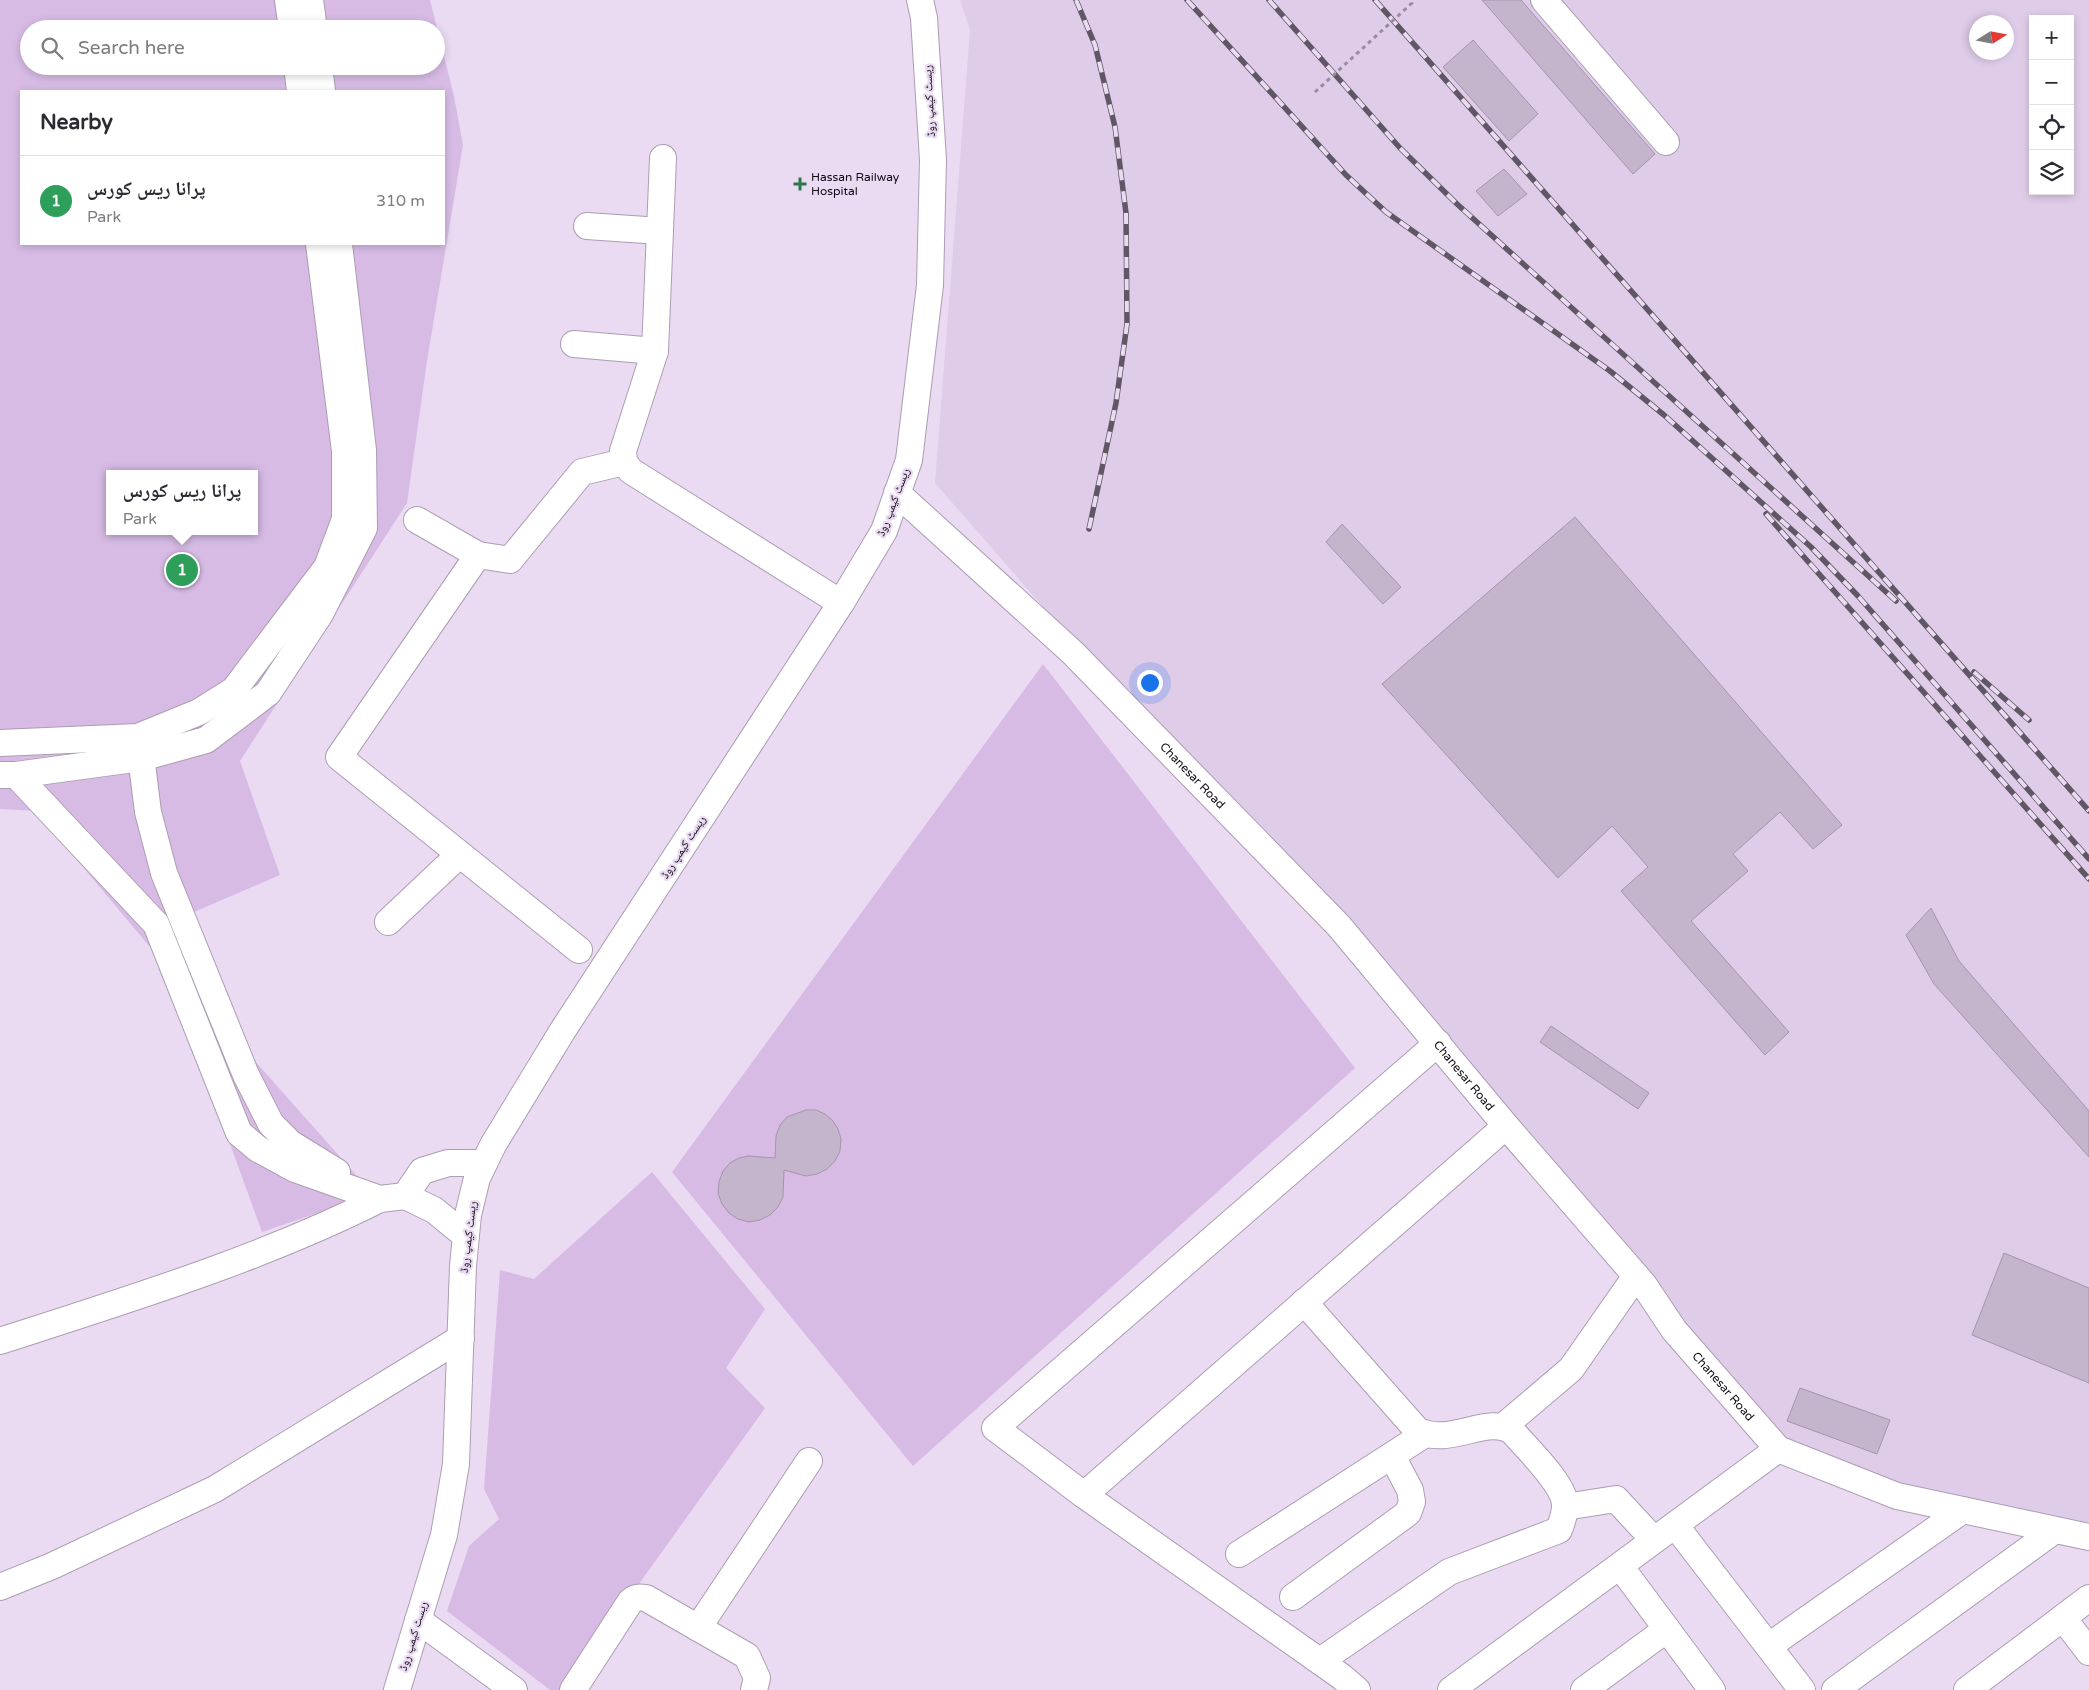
<!DOCTYPE html>
<meta charset="utf-8">
<style>
:root{--surface:#fff;--page:#f7f7f7;--text:#2b2b33;--muted:#7c7c81;--line:#e1e1e2;--accent:#0b8043}
body{margin:0;font-family:"Varela Round","Noto Naskh Arabic",sans-serif;background:var(--page);color:var(--text)}
.controls{position:absolute;right:15px;top:15px;display:grid;overflow:hidden;border-radius:0px;box-shadow:0 2px 8px #0003}
.controls button{width:45px;height:45px;display:grid;place-items:center;padding:0;border:0;border-bottom:1px solid var(--line);background:var(--surface);color:var(--text);font:25px sans-serif}
.compass{position:absolute;left:1969px;top:15px;width:45px;height:45px;border-radius:50%;background:var(--surface);box-shadow:0 2px 8px #0003;rotate:79deg}
.you{position:absolute;left:1149px;top:682px;width:18px;height:18px;margin:-12px;border:4px solid #fff;border-radius:50%;background:#1a73e8;box-shadow:0 0 0 8px #1a73e833}
.badge{display:grid;place-items:center;width:32px;height:32px;border-radius:50%;background:var(--accent);color:#fff;font-size:16px;font-weight:700}
.pin{position:absolute;translate:-50% -50%;border:2px solid #fff;box-shadow:0 1px 5px #0006}
.popup{position:absolute;left:106px;top:470px;width:152px;height:65px;box-sizing:border-box;display:grid;place-content:center;border-radius:0px;background:var(--surface);filter:drop-shadow(0 1px 4px #0005);font-size:16px;white-space:nowrap;color:var(--muted)}
.popup b{font-size:19px;color:var(--text)}
.popup::after{content:'';position:absolute;left:50%;top:100%;margin-left:-10px;border:10px solid transparent;border-top-color:var(--surface)}
.list{margin:0;padding:0;list-style:none}
h2{display:flex;justify-content:space-between;align-items:center;height:65px;margin:0;padding:0 20px;font-size:21px}
h2 small{font-size:16px;font-weight:400;color:var(--muted)}
.list li{display:grid;grid-template-columns:32px 1fr auto;gap:15px;align-items:center;box-sizing:border-box;height:90px;padding:0 20px;border-top:1px solid var(--line)}
.list b{display:block;font-size:19px;white-space:nowrap}
.list p{margin:0;font-size:16px;white-space:nowrap;color:var(--muted)}
.list em{font-size:16px;font-style:normal;color:var(--muted)}
.icon{flex:none;width:28px;height:28px;fill:none;stroke:currentColor;stroke-width:2;stroke-linecap:round;stroke-linejoin:round}
.map{position:relative;flex:none;width:2089px;height:1690px;overflow:hidden}
.search{position:absolute;background:var(--surface);box-shadow:0 2px 8px #0003;left:20px;top:20px;width:425px;height:55px;display:flex;align-items:center;gap:12px;box-sizing:border-box;padding:0 18px;border-radius:28px;color:var(--muted);font-size:19px}
.panel{position:absolute;background:var(--surface);box-shadow:0 2px 8px #0003;left:20px;top:90px;width:425px;height:155px;border-radius:0px}
.map>svg:first-child{display:block}
.built{fill:#dfcce9;fill-rule:evenodd}
.green{fill:#d7bbe5;fill-rule:evenodd}
.building{fill:#c4b5cc;stroke:#a395ab}
.lines{fill:none;stroke-linecap:round;stroke-linejoin:round}
.minor-casing{stroke:#ac9db3;stroke-width:28}
.minor{stroke:#fff;stroke-width:26}
.rail-casing{stroke:#5f5763;stroke-width:5.5}
.rail{stroke:#eadbf2;stroke-width:4;stroke-dasharray:11;stroke-linecap:butt}
.path-bridge{stroke:#988d9e;stroke-width:3;stroke-dasharray:4 4;stroke-linecap:butt}
.poi-dot{fill:#287747;stroke:#eadbf2;stroke-width:2}
.labels{text-anchor:middle;stroke-width:4.5;stroke-linejoin:round;paint-order:stroke}
.street-label{font-size:12px;fill:#100b12;stroke:#eadbf2}
.poi-label{font-size:12px;fill:#100b12;stroke:#eadbf2;text-anchor:start}
</style>
<div class="map">
<svg width="2089" height="1690" viewBox="0 0 2089 1690">
<rect width="100%" height="100%" fill="#eadbf2"/>
<!-- built -->
<path class="built" d="M960 0H2089V1537L1778 1449 935 483 970 30ZM2033 19H2070V191H2033ZM1976 22H2006V52H1976Z"/>
<!-- green -->
<path class="green" d="M0 0H430L454 96 463 145 427 361 407 503 240 761 280 875 192 913 246 1051 373 1194 262 1232 165 965 36 811 0 809ZM29 29H436V66H29ZM21 91H444V244H21ZM110 474H254V531H110Z
M1043 664 1355 1068 913 1466 672 1172Z
M652 1172 765 1309 726 1368 765 1408 563 1690H550L447 1611 469 1546 499 1519 484 1489 500 1270 534 1279Z"/>
<!-- building -->
<path class="building" d="M1482 0H1521L1655 154 1633 174Z
M1473 40 1538 114 1509 141 1443 67Z
M1504 169 1527 194 1498 216 1476 191Z
M1575 517 1842 825 1813 849 1780 812 1733 854 1748 871 1691 921 1789 1032 1765 1055 1621 891 1648 867 1612 826 1558 878 1382 684Z
M1342 524 1401 587 1383 604 1326 542Z
M1931 908 1959 961 2089 1111V1157L1934 984 1906 935Z
M1551 1026 1649 1093 1638 1109 1540 1042Z
M806 1110H816L825 1114 833 1121 838 1129 841 1139 840 1151 835 1161 827 1169 817 1174 806 1176 784 1170 783 1197 778 1207 770 1215 760 1220 749 1222 738 1219 729 1213 722 1204 718 1193 719 1182 723 1171 730 1163 739 1158 748 1156 775 1158 776 1136 780 1125 787 1117Z
M2004 1253 2089 1288V1383L1972 1335Z
M1800 1388 1890 1420 1877 1454 1787 1421Z"/>
<g class="lines">
<!-- minor casing -->
<g class="minor-casing">
<g id="minor">
<path d="M288 0 292 29"/>
<path d="M310 0 314 29"/>
<path d="M1544 0 1666 142"/>
<path d="M297 66 300 91"/>
<path d="M319 66 322 91"/>
<path d="M663 158 655 351 623 451 624 462 631 471 841 603"/>
<path d="M587 226 660 231"/>
<path d="M574 344 655 351"/>
<path id="s1" d="M897 493 1073 653 1339 926 1506 1126 1644 1285 1674 1330 1778 1449 1897 1496 2089 1537"/>
<path d="M417 520 478 555"/>
<path d="M139 740 148 812 164 873 246 1075 271 1124 290 1143 337 1172"/>
<path d="M0 743 138 737 199 712 234 690 327 567 345 519V451L319 244"/>
<path d="M0 775H16L141 758 206 740 268 693 320 614 364 528 363 450 339 244"/>
<path d="M16 775 156 924 239 1133 258 1149 295 1169 380 1199 405 1196 434 1210 466 1236"/>
<path d="M388 922 459 855"/>
<path d="M579 950 339 757 478 555 510 560 582 472 624 462"/>
<path d="M405 1196 422 1171 448 1163H484"/>
<path d="M1304 1302 1417 1430C1450 1448 1488 1413 1513 1432 1527 1449 1566 1485 1565 1506 1565 1514 1562 1522 1559 1530L1449 1572 1320 1661"/>
<path d="M0 1341C127 1300 261 1259 380 1199"/>
<path d="M1504 1426 1571 1369 1636 1276"/>
<path d="M1084 1495 1506 1126"/>
<path d="M1565 1507 1616 1499 1654 1540"/>
<path d="M1675 1525 1802 1690"/>
<path d="M1239 1554 1425 1434"/>
<path d="M1620 1566 1712 1690"/>
<path d="M0 1587 52 1566 215 1489 461 1338"/>
<path d="M1293 1597 1408 1513 1412 1502 1410 1490 1392 1456"/>
<path d="M2063 1618 2089 1652"/>
<path d="M418 1620 514 1690"/>
<path d="M698 1628 809 1461"/>
<path d="M1769 1646 1963 1510"/>
<path d="M397 1690 444 1535 456 1464 463 1266 468 1215 477 1178 493 1145 563 1030 841 603 884 531 909 460 930 285 933 160 924 18 920 0"/>
<path d="M573 1690 630 1602C635 1597 639 1597 646 1598L747 1656 757 1678 754 1690"/>
<path d="M1357 1690 1342 1677 1084 1495 995 1428 1438 1043"/>
<path d="M1451 1690 1778 1449"/>
<path d="M1584 1690 1667 1629"/>
<path d="M1835 1690 2055 1530"/>
<path d="M1967 1690 2089 1598"/>
</g>
</g>
<!-- minor -->
<use href="#minor" class="minor"/>
<!-- rail casing -->
<g class="rail-casing">
<path id="rail" d="M1076 0 1095 45 1115 127 1126 213 1127 324 1116 403 1089 529
M1187 0 1346 175 1386 212 1610 371 1664 415 1811 547 1858 596 2089 859
M1269 0 1400 148 1457 204 1896 601
M1375 0 2089 811
M1766 514 2089 879
M1974 672 2029 720"/>
</g>
<!-- rail -->
<use href="#rail" class="rail"/>
<!-- path-bridge -->
<path class="path-bridge" d="M1315 92 1412 3 1409 0"/>
</g>
<!-- markers -->
<path class="poi-dot" d="M797.5 176.5h5v5h5v5h-5v5h-5v-5h-5v-5h5z"/>
<g class="labels">
<!-- street labels -->
<g class="street-label">
<text transform="translate(929 101) rotate(-93)" y="4">ریسٹ کیمپ روڈ</text>
<text transform="translate(893 502) rotate(-69)" y="4">ریسٹ کیمپ روڈ</text>
<text dy="4" stroke="none"><textPath href="#s1" startOffset="409">Chanesar Road</textPath></text>
<text transform="translate(683 847) rotate(-57)" y="4">ریسٹ کیمپ روڈ</text>
<text dy="4" stroke="none"><textPath href="#s1" startOffset="814">Chanesar Road</textPath></text>
<text transform="translate(468 1237) rotate(-83)" y="4">ریسٹ کیمپ روڈ</text>
<text dy="4" stroke="none"><textPath href="#s1" startOffset="1219">Chanesar Road</textPath></text>
<text transform="translate(413 1636) rotate(-73)" y="4">ریسٹ کیمپ روڈ</text>
</g>
<!-- poi labels -->
<g class="poi-label">
<text x="811" y="181">Hassan Railway<tspan x="811" dy="14">Hospital</tspan></text>
</g>
</g>
</svg>
<div class="controls">
<button>+</button>
<button>−</button>
<button><svg class="icon" aria-label="locate" viewBox="0 0 24 24"><circle cx="12" cy="12" r="6"/><path d="M12 2v4M12 18v4M2 12h4M18 12h4"/></svg></button>
<button><svg class="icon" aria-label="layers" viewBox="0 0 24 24"><path d="M12 4l9 5-9 5-9-5zM3 14l9 5 9-5"/></svg></button>
</div>
<svg class="compass" viewBox="-18 -18 36 36"><path d="M0-13l5 13h-10z" fill="#e53935"/><path d="M0 13l5-13h-10z" fill="#7c7c81"/></svg>
<div class="you"></div>
<div class="pin badge" style="left:182px;top:570px;background:#2e9e5b">1</div>
<div class="popup"><b>پرانا ریس کورس</b>Park</div>
<div class="search"><svg class="icon" aria-label="search" viewBox="0 0 24 24"><circle cx="10" cy="10" r="6"/><path d="M15 15l6 6"/></svg>Search here</div>
<section class="panel">
<h2>Nearby<small></small></h2>
<ul class="list">
<li><span class="badge" style="background:#2e9e5b">1</span><div><b>پرانا ریس کورس</b><p>Park</p></div><em>310 m</em></li>
</ul>
</section>
</div>
